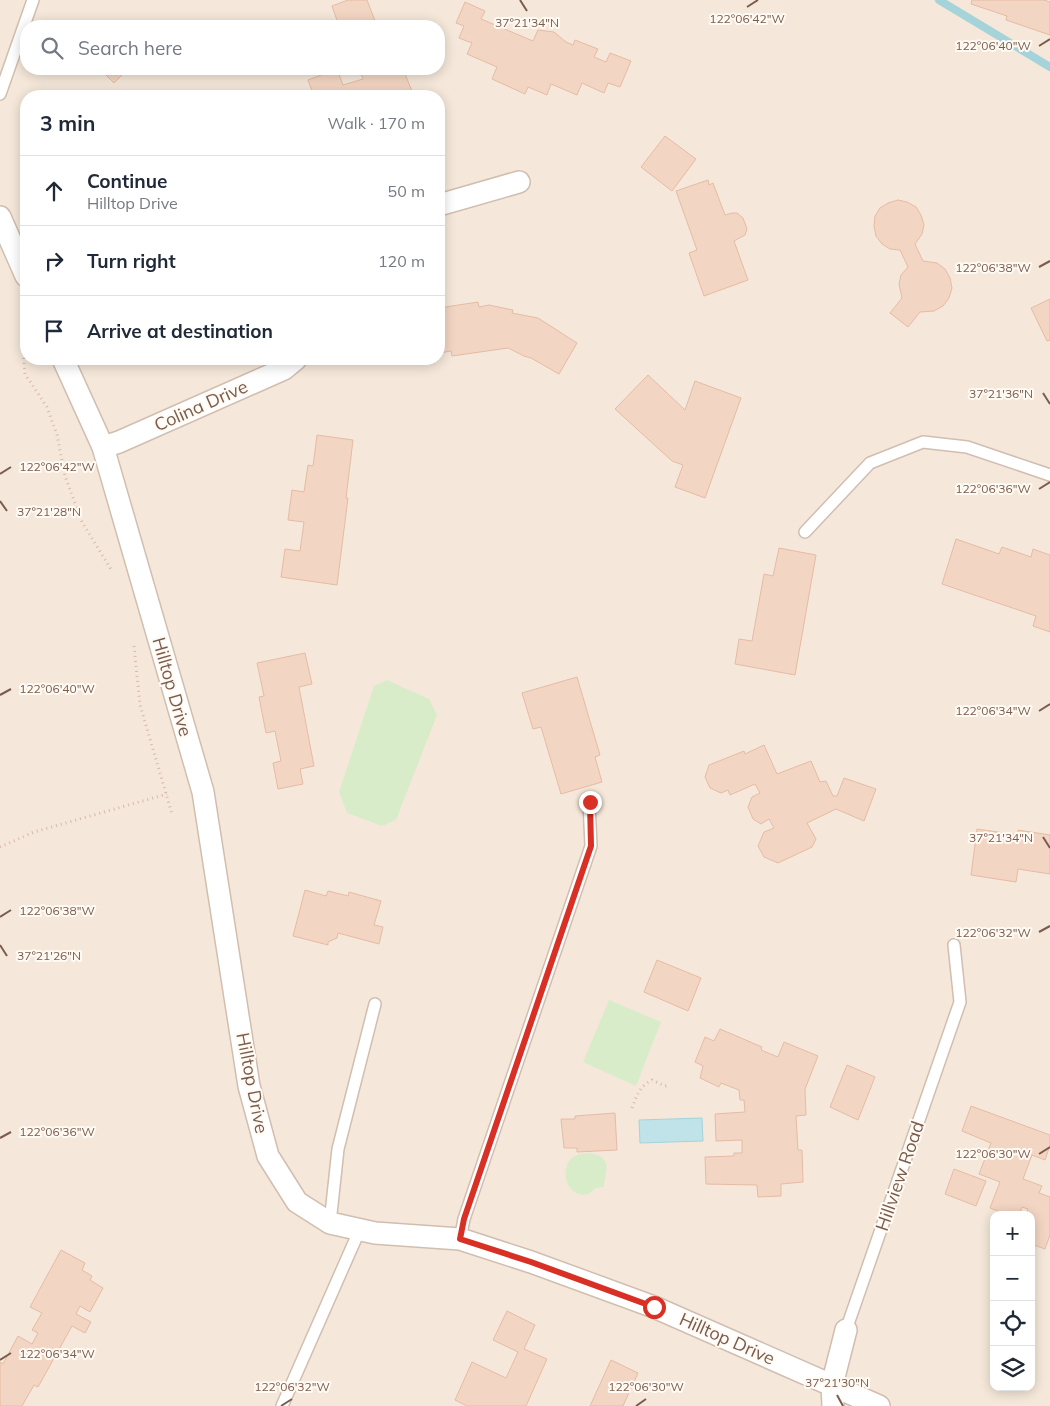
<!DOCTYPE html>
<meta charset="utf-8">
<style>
:root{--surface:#fff;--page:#f2f2f3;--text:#1f2937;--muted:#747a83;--line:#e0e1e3}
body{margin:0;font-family:Mulish,sans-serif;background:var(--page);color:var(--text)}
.controls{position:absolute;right:15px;bottom:15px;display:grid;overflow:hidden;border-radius:10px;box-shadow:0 2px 12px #0003}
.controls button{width:45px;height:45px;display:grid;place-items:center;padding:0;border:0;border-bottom:1px solid var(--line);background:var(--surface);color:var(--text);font:25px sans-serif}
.stop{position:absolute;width:15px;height:15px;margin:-11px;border:4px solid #d93025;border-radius:50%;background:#fff}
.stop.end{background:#d93025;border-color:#fff;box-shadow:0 1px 5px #0008}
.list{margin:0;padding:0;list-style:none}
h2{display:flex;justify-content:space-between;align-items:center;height:65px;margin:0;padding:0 20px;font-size:21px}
h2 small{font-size:16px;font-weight:400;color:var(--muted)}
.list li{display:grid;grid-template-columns:32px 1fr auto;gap:15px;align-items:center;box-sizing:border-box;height:70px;padding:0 20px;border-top:1px solid var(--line)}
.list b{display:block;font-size:19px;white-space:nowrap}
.list p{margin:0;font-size:16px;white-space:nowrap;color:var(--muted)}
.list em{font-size:16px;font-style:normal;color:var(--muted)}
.icon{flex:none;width:28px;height:28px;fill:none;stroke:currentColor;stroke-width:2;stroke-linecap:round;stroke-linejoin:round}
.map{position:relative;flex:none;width:1050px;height:1406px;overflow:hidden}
.search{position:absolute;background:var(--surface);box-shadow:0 2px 12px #0003;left:20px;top:20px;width:425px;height:55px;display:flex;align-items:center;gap:12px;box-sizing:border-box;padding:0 18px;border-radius:20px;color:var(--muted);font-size:19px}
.panel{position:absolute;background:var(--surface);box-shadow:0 2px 12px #0003;left:20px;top:90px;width:425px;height:275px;border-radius:20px}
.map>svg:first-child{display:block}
.residential{fill:#f5e8da;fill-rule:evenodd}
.green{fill:#d8ecc9}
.water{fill:#bfe3e8;stroke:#a5d3da}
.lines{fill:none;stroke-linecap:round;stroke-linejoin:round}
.stream{stroke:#a5d3da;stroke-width:8}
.building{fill:#f3d5c3;stroke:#e6bba3}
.service-casing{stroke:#d1beb0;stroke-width:14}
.minor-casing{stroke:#d1beb0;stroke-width:24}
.path{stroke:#d9b8a5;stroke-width:3;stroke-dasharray:1 4;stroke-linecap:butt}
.service{stroke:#fff;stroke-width:11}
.minor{stroke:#fff;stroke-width:21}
.route{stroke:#d93025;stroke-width:6}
.ticks{fill:none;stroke:#7a5c4d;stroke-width:2}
.labels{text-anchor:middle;stroke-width:4;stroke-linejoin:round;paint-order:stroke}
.street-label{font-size:18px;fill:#7a5c4d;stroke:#fffaf3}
.ticks-label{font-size:12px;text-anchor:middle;fill:#7a5c4d;stroke:#fffaf3;stroke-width:4;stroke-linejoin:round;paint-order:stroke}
</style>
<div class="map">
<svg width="1050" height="1406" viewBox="0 0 1050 1406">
<rect width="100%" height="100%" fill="#fdf6ec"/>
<!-- residential -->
<path class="residential" d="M0 0H1050V1406H0ZM26 26H439V69H26ZM26 96H439V359H26ZM994 1215H1031V1387H994Z"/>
<!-- green -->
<path class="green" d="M387 680 429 699 437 715 396 820 382 826 347 813 339 792 374 686Z
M609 1000 661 1022 636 1086 583 1062Z
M589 1153C613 1157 606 1169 604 1187L595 1188 589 1194C563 1200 558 1162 577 1155 581 1153 586 1154 589 1153Z"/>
<!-- water -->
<path class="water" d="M702 1118 703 1141 640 1143 639 1120Z"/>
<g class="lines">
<!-- stream -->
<path class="stream" d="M939 0 1050 67"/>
</g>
<!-- building -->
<path class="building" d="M348 0H367L377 26H339L332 6Z
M972 0H1044L1050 2V35L1006 20 1007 16 971 4Z
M465 2 485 11 481 19 533 41 538 30 554 32 566 42 573 45 575 40 598 49 594 57 606 62 610 53 631 61 620 87 608 83 604 93 582 83 577 95 551 84 547 95 528 87 525 94 492 79 497 67 467 54 472 43 459 38 464 26 456 23Z
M100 69H128L114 83Z
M337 69 343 85 363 79 359 69H403L414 96H314L308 80Z
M665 136 696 159 672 191 641 167Z
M708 180 709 185 713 183 725 215 732 213H737L743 218 747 229 745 235 734 241 748 280 704 296 689 253 697 250 676 191Z
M898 200 907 202 916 207 921 215 924 225 922 234 915 244 923 261 937 263 945 269 950 278 952 288 949 298 943 306 934 311 920 312 908 327 890 313 902 298 899 284 901 275 908 267 900 250 890 249 882 244 876 236 874 226 875 216 880 208 888 203Z
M1050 299V340L1047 341 1031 308Z
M478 302 479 307 489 305 513 310 512 313 538 318 577 343 559 374 531 358 524 356 508 348 452 356 451 351 440 353 439 308Z
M648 375 685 410 695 381 741 398 705 498 675 487 683 465 672 461 615 409Z
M317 435 353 440 346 498H348L337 585 281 577 285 549 300 551 304 522 288 520 292 490 304 492 308 465 313 466Z
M956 539 999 554 1002 547 1031 557 1033 549 1050 555V632L1033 626 1036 616 942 584Z
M779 548 816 555 795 675 735 664 739 639 752 641 764 574 773 576Z
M305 653 312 684 299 687 314 766 300 769 303 784 278 789 273 763 281 761 275 731 266 733 259 697 264 696 257 663Z
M577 677 600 755 595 757 602 782 561 794 541 727 533 729 522 693Z
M764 745 777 774 811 761 820 782 826 781 833 796H837L844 778 876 789 864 821 836 809 807 823 816 839 812 847 778 863 764 857 758 846 764 832 774 828 769 819 761 824 753 819 748 807 752 797 760 793 755 784 730 795 728 790 721 793 710 788 705 777 709 765 744 751 745 754Z
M977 829 1018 835V830L1050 835V874L1018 869 1016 882 971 875Z
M305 890 326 896 328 891 348 896 349 892 381 901 374 925 383 927 379 944 338 933 337 938 328 942V945L293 936Z
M657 960 701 978 688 1011 644 992Z
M720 1029 762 1047 761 1050 778 1057 784 1042 818 1056 805 1089 806 1115 796 1116 798 1150H802L803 1182 781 1184V1196L758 1197 757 1185 706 1184 705 1157 734 1156V1153H742V1140L716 1141 715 1114 745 1112 744 1100H740L739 1090 721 1083 719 1087 700 1078 703 1066 695 1062 705 1037 714 1041Z
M847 1065 875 1077 858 1120 830 1107Z
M971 1106 1050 1135V1145L1045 1160 1032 1155 1023 1179 1042 1186 1039 1193 1050 1197V1235L1045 1249 1031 1244V1215H1026L1028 1209 1022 1207 1019 1215H1008L990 1208 1000 1182 979 1174 991 1143 962 1131Z
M615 1113 617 1150 577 1152V1148H564L561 1119H575V1116Z
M954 1169 986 1181 976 1206 945 1194Z
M61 1250 85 1263 82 1270 92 1276 90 1280 103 1288 90 1312 80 1306 76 1314 91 1322 85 1333 72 1326 38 1387 34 1385 22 1406H0V1362L3 1364 18 1336 32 1344 38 1333 32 1330 42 1313 30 1307Z
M507 1311 535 1325 524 1349 547 1359 526 1406H467L455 1400 472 1362 506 1378 518 1352 493 1340Z
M611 1360 638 1373 623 1406H590Z"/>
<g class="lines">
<!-- service casing -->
<g class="service-casing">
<path id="service" d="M0 94 33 0
M805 532 870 463 923 442 967 447 1050 475
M330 1223 338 1149 375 1004
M460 1239 464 1219 591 846 589 802
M846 1330 960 1002 954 945
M282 1406 360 1229"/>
</g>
<!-- minor casing -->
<g class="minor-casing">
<path id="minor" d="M439 205 519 182
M0 217 26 276
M63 359 103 447 203 792 249 1086 268 1156 297 1202 330 1223 375 1233 460 1239 531 1262 654 1307 879 1406
M103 447 119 442 284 369 296 359
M833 1406 832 1385 846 1330"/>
</g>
<!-- path -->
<path class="path" d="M23 348 25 374 47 407 57 435 65 476 82 522 112 571
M134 646 140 705 172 814
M0 847 34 832 167 794
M632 1108C637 1095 639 1087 652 1080L665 1086 669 1085"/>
<!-- service -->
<use href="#service" class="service"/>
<!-- minor -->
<use href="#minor" class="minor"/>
</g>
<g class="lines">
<!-- route -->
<path class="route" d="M590 802 591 846 464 1219 460 1239 531 1262 654 1307"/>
</g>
<!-- ticks -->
<path class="ticks" d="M520 0 527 11M747 7 758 0M1039 46 1050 39M1039 267 1050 261M1043 393 1050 404M0 474 11 467M1039 489 1050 482M0 501 7 511M0 695 11 689M1039 711 1050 704M1043 837 1050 848M0 917 11 910M1039 932 1050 926M0 945 7 956M0 1138 11 1132M1039 1154 1050 1147M0 1360 11 1353M837 1395 843 1406M281 1406 292 1399M636 1406 646 1399"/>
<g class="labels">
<!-- street labels -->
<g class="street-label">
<text transform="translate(201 406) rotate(-24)" y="6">Colina Drive</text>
<text transform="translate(172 687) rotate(74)" y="6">Hilltop Drive</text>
<text transform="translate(252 1083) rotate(79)" y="6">Hilltop Drive</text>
<text transform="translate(900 1176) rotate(-71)" y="6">Hillview Road</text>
<text transform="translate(727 1339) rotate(24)" y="6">Hilltop Drive</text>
</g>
</g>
<g class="ticks-label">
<text x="747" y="23">122°06'42"W</text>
<text x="527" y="27">37°21'34"N</text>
<text x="993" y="50">122°06'40"W</text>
<text x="993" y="272">122°06'38"W</text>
<text x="1001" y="398">37°21'36"N</text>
<text x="57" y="471">122°06'42"W</text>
<text x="993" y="493">122°06'36"W</text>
<text x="49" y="516">37°21'28"N</text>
<text x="57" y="693">122°06'40"W</text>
<text x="993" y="715">122°06'34"W</text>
<text x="1001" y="842">37°21'34"N</text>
<text x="57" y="915">122°06'38"W</text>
<text x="993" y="937">122°06'32"W</text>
<text x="49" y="960">37°21'26"N</text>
<text x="57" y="1136">122°06'36"W</text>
<text x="993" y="1158">122°06'30"W</text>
<text x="57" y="1358">122°06'34"W</text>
<text x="837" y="1387">37°21'30"N</text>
<text x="292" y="1391">122°06'32"W</text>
<text x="646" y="1391">122°06'30"W</text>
</g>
</svg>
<div class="controls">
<button>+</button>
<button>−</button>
<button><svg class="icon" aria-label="locate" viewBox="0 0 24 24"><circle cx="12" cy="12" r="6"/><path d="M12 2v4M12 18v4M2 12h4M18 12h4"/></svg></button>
<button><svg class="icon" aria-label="layers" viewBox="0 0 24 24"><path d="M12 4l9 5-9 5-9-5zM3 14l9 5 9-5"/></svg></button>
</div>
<div class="stop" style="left:654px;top:1307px"></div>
<div class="stop end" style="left:590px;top:802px"></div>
<div class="search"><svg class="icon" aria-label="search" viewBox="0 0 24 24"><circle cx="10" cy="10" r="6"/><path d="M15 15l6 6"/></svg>Search here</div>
<section class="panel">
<h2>3 min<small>Walk · 170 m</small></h2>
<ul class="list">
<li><svg class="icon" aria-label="ahead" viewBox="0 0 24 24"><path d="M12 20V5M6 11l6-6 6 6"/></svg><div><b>Continue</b><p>Hilltop Drive</p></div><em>50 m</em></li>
<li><svg class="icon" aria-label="right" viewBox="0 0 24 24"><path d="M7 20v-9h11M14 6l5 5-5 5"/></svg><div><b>Turn right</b></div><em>120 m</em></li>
<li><svg class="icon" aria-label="arrive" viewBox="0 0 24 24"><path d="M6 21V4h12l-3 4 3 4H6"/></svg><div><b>Arrive at destination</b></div></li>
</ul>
</section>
</div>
